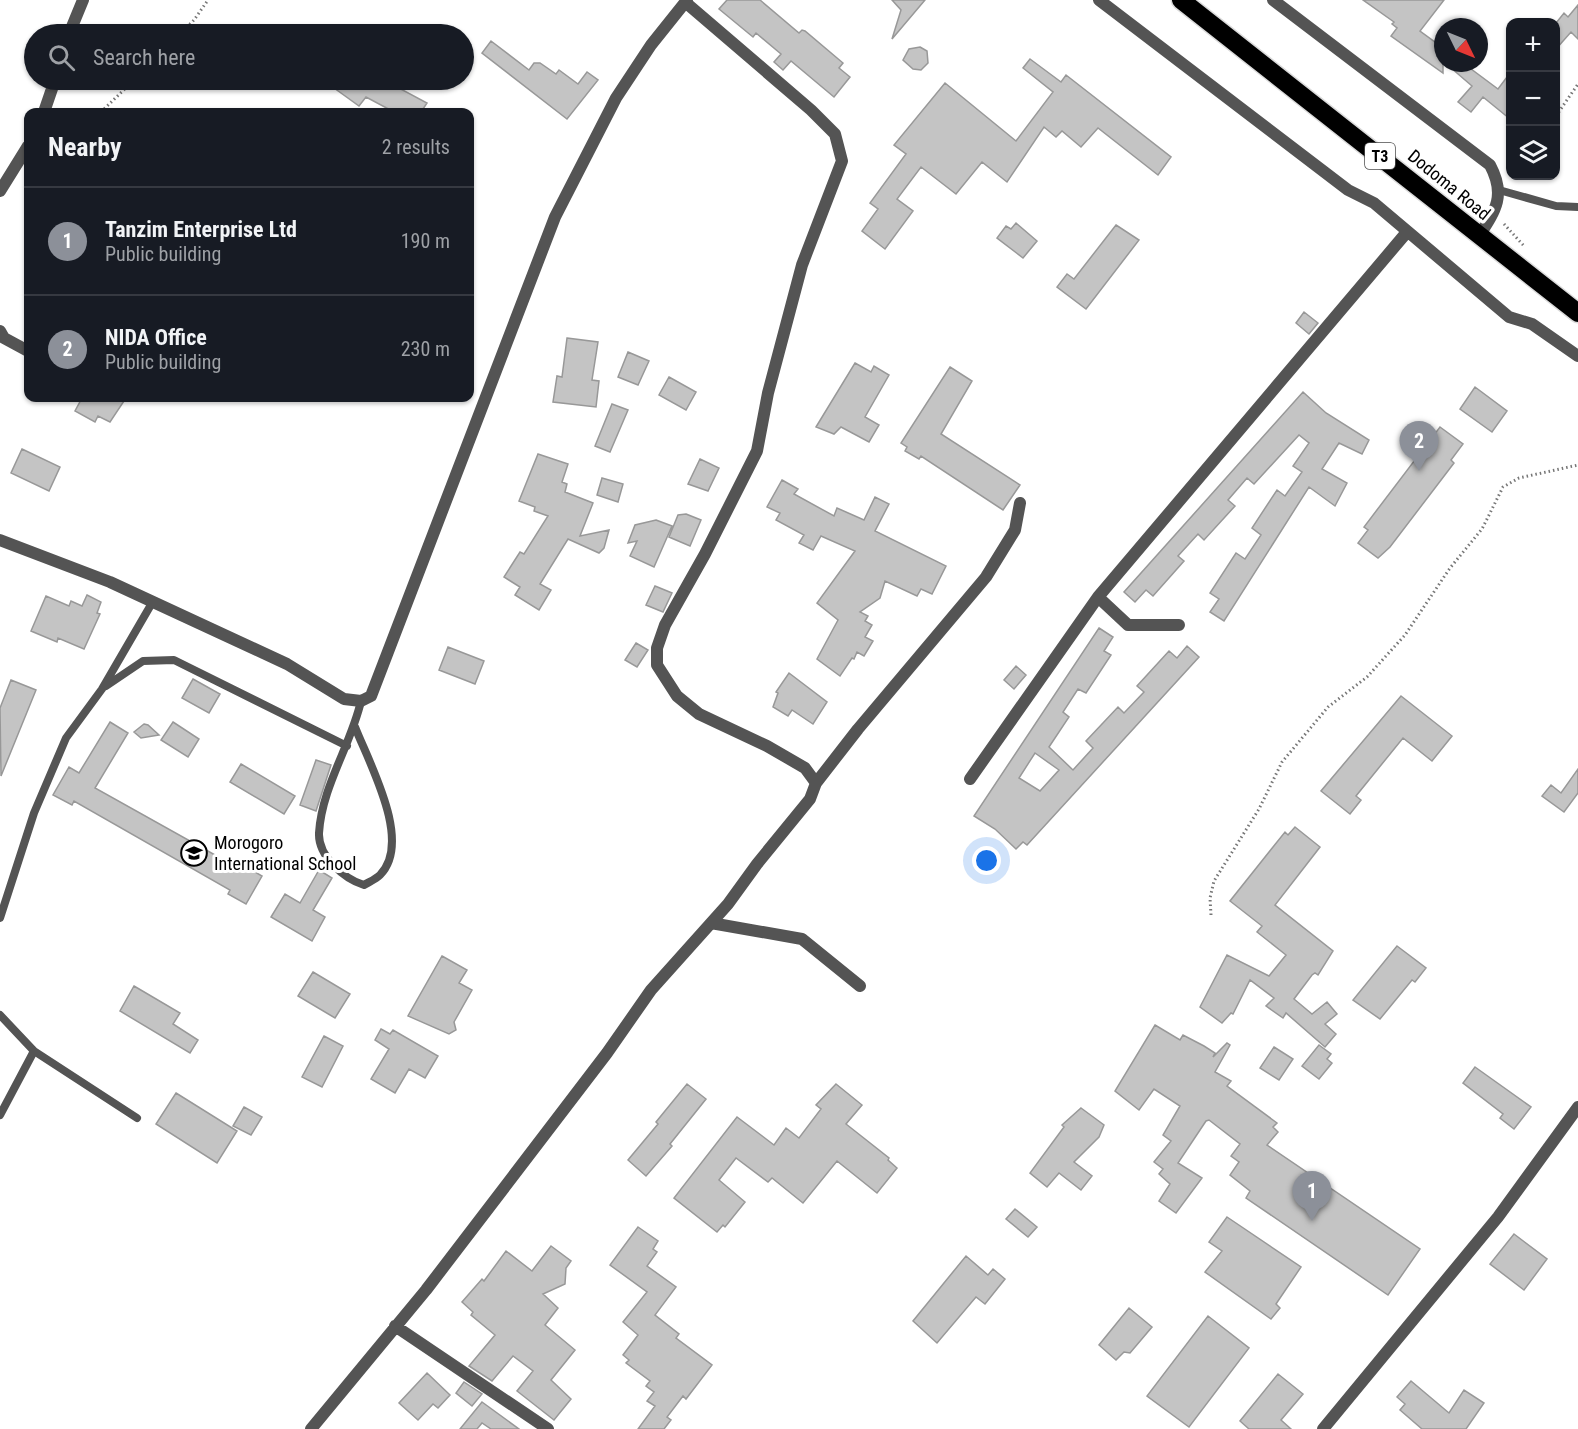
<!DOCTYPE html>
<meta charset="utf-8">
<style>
:root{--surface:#171b24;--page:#242831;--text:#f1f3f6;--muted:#9ea1a6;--line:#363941;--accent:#8c9099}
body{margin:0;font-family:"Roboto Condensed",sans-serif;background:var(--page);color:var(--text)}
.controls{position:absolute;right:18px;top:18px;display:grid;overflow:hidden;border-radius:12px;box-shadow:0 2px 4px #0004}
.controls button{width:54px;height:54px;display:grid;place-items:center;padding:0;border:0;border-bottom:2px solid var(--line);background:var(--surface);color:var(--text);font:30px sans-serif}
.compass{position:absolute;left:1434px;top:18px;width:54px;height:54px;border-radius:50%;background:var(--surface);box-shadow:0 2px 4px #0004;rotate:133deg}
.you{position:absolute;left:987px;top:861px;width:21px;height:21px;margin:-15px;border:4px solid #fff;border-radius:50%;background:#1a73e8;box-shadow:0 0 0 9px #1a73e833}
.badge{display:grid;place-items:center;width:39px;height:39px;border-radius:50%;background:var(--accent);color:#fff;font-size:20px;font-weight:700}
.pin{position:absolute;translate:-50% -50px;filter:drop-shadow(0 2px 3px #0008)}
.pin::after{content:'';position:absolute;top:32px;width:21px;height:18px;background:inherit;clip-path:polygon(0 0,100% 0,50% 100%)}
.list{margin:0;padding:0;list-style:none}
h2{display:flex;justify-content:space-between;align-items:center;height:78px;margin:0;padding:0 24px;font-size:26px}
h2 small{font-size:20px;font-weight:400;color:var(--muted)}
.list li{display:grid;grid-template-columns:39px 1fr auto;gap:18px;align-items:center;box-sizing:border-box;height:108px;padding:0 24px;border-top:2px solid var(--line)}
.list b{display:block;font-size:22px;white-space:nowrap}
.list p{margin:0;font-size:20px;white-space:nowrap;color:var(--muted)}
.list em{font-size:20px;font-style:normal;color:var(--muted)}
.icon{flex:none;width:33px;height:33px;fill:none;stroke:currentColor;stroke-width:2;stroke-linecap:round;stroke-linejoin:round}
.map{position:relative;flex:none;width:1578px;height:1429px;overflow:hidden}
.search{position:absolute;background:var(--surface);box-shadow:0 2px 4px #0004;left:24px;top:24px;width:450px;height:66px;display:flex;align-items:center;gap:15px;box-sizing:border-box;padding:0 21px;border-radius:33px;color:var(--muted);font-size:22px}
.panel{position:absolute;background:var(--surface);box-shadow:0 2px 4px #0004;left:24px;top:108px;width:450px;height:294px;border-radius:12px}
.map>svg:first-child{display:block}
.building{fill:#c4c4c4;stroke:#989898;stroke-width:1.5;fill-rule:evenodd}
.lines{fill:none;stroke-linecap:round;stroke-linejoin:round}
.highway-casing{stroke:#dbdbdb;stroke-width:21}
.path{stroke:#767676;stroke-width:3;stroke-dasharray:1.5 3;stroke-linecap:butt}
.lane{stroke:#545454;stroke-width:8}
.street{stroke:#545454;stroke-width:12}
.highway{stroke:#000;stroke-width:18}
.labels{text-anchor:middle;stroke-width:6;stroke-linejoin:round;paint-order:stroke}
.shield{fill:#fff;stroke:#4c4c4c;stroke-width:1.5}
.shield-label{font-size:16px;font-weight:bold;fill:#000}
.street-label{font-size:18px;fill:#000;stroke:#fff}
.poi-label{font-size:18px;fill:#000;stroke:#fff;text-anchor:start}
</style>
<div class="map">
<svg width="1578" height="1429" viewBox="0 0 1578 1429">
<rect width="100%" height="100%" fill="#fff"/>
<!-- building -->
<path class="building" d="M727 0H760L799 33 802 30 805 31 843 63 839 68 850 77 834 97 791 61 783 70 774 62 781 54 756 33 753 37 719 9Z
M892 0H925L892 39 901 10Z
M1363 0H1444L1420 31 1443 48V73L1391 36 1397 28 1392 24 1394 22Z
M1578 5V39L1571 32 1556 49V23L1564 13 1568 17Z
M491 41 529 70 534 63H540L556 74 559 70 578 84 587 72 598 80 567 119 482 53Z
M920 47 927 51 928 63 921 70 913 69 903 60 909 49Z
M1030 59 1061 82 1066 75 1171 157 1158 175 1098 128 1081 147 1062 131 1056 137 1044 127 1007 182 982 162 956 194 921 167 897 199 913 211 885 249 862 231 878 209 870 203 906 154 894 145 945 83 1016 141 1053 92 1023 68Z
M1455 63H1463L1498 89 1510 73V119L1483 97 1471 112 1458 102 1472 86 1451 68Z
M323 80H384L427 103 421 112H394L366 97 359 106Z
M1016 223 1037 241 1023 258 997 238 1006 226 1011 229Z
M1116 225 1139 240 1086 309 1057 287 1067 274 1074 279Z
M1304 312 1318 323 1309 334 1296 323Z
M567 338 598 342 592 380 599 381 596 407 553 402 557 376 562 377Z
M628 352 649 361 638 385 618 377Z
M855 363 871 372 874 366 889 375 865 417 879 425 869 442 841 427 834 434 816 427Z
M950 367 972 381 941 434 1020 485 1003 510 921 456 919 459 905 451 907 447 901 443Z
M669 377 696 392 686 410 659 395Z
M1475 387 1507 411 1492 432 1460 409Z
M1303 392 1326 413 1369 440 1362 454 1339 443 1322 469 1347 483 1335 506 1309 487 1224 621 1210 612 1219 599 1210 593 1236 553 1245 559 1261 535 1252 528 1277 490 1285 496 1302 472 1293 466 1309 443 1299 435 1254 484 1247 478 1228 500 1235 506 1204 540 1198 534 1178 556 1184 561 1153 596 1146 590 1135 602 1124 592Z
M82 398H126L110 422 98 416 95 422 75 411Z
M612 404 628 410 610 452 595 446Z
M1440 427 1463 444 1451 460 1454 463 1390 547 1378 558 1358 543 1368 530 1364 527Z
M22 449 60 467 49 491 11 473Z
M538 454 568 464 562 482 567 484 565 492 593 503 580 536 609 530 604 548 599 553 568 539 540 584 551 590 539 610 515 595 520 587 504 577 520 552 524 554 548 516 534 511 535 507 519 501Z
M700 459 719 468 708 491 688 484Z
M602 478 623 484 618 502 597 495Z
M782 480 798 489 794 494 834 516 837 508 864 520 875 497 889 504 875 531 946 566 932 594 921 589 917 596 885 581 880 598 860 612 868 616 865 621 872 625 865 637 873 641 864 656 857 652 854 659 852 658 840 676 817 659 838 620 817 603 855 551 821 536 813 550 799 543 804 535 776 520 780 513 767 507Z
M686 514 701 520 690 546 669 537 678 515Z
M656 520 672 526 654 567 630 556 637 541 628 543 635 525Z
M655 586 672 593 663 612 646 605Z
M87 595 101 602 97 613 100 614 84 649 58 638 57 642 31 631 46 596 69 606 71 601 82 606Z
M1099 628 1113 637 1104 651 1111 655 1086 693 1078 689 1063 712 1069 717 1049 747 1073 770 1093 748 1086 741 1118 707 1124 713 1144 692 1137 686 1169 651 1177 658 1187 646 1199 657 1027 845 1023 842 1016 849 995 829 974 816ZM1035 753 1059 770 1040 791 1019 778Z
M636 643 648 650 637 667 625 660Z
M448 647 484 661 475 684 439 670Z
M1016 666 1026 675 1014 689 1004 680Z
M789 673 827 702 813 724 792 710 788 716 773 707 778 693 776 692Z
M193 679 220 694 209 713 182 698Z
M11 680 36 690 1 776 0 708Z
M1401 696 1452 736 1432 761 1403 738 1356 796 1361 800 1350 814 1321 791Z
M110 722 128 733 95 788 240 869 243 865 262 876 246 904 228 894 230 890 74 801 72 805 53 795 69 767 79 773Z
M173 722 199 739 188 757 161 740Z
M144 724 148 725 159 735 141 738 134 732Z
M316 760 331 765 316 811 300 805Z
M241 764 295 796 284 814 230 782Z
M1578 769V793L1564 812 1542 796 1551 785 1561 793Z
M1295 827 1320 847 1275 905 1333 951 1318 975 1315 973 1312 975 1294 999 1312 1014 1327 1002 1337 1014 1325 1024 1336 1034 1325 1047 1286 1013 1283 1018 1266 1006 1274 998 1250 980 1233 1014 1231 1013 1222 1023 1200 1007 1227 955 1269 976 1286 955 1257 932 1262 926 1230 901 1285 832 1288 835Z
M319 870 332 878 313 910 325 917 312 941 271 917 285 894 300 903Z
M1397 946 1426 968 1415 982 1412 980 1380 1019 1353 1000Z
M442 956 467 970 459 983 472 990 454 1022 456 1030 449 1034 408 1016Z
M313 972 350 994 335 1018 298 996Z
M134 986 180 1013 173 1024 198 1040 190 1053 120 1011Z
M1155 1025 1180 1040 1183 1035 1204 1046 1215 1053 1213 1057 1227 1043 1230 1045 1215 1072 1231 1081 1227 1086 1277 1123 1273 1127 1278 1132 1267 1145 1420 1249 1388 1295 1246 1198 1250 1191 1230 1175 1239 1162 1231 1156 1240 1144 1209 1120 1206 1121 1178 1163 1202 1178 1176 1213 1159 1201 1170 1184 1159 1174 1163 1169 1154 1162 1171 1141 1163 1135 1180 1106 1154 1089 1139 1110 1115 1091Z
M381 1029 390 1034 393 1030 438 1056 425 1078 409 1069 395 1093 371 1079 389 1049 375 1040Z
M324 1036 343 1046 322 1087 302 1077Z
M1319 1045 1331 1054 1327 1059 1332 1063 1319 1079 1302 1066Z
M1274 1047 1293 1059 1279 1080 1260 1068Z
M1475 1067 1531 1107 1514 1129 1500 1118 1503 1114 1463 1083Z
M687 1084 706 1099 670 1144 672 1146 646 1176 628 1160 658 1124 656 1122Z
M836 1084 862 1105 846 1124 889 1158 888 1160 897 1168 877 1193 837 1161 803 1203 772 1178 768 1182 736 1158 719 1180 745 1202 725 1227 723 1225 717 1232 674 1198 737 1117 774 1145 786 1128 799 1138 821 1109 816 1105Z
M176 1093 237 1131 217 1163 156 1124Z
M244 1107 262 1117 251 1135 233 1126Z
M1081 1108 1104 1125 1099 1137 1074 1162 1092 1176 1081 1190 1059 1173 1047 1187 1030 1173 1064 1127 1062 1125Z
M1015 1209 1037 1227 1028 1237 1006 1219Z
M1227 1217 1301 1267 1276 1304 1280 1308 1271 1319 1205 1272 1222 1251 1209 1242Z
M638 1227 658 1241 653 1249 657 1252 647 1266 676 1287 655 1315 679 1334 676 1338 712 1365 686 1399 683 1396 667 1417 671 1420 664 1429H638L655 1406 647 1401 654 1392 646 1386 650 1381 626 1363 629 1360 623 1355 638 1335 623 1322 647 1292 610 1265Z
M1514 1234 1547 1259 1524 1290 1490 1264Z
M551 1246 571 1261 566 1268 565 1284 543 1294 558 1308 545 1325 575 1350 551 1380 571 1399 554 1420 517 1391 533 1371 513 1356 492 1381 469 1366 495 1335 471 1315 473 1312 462 1302 482 1279 484 1281 506 1251 532 1271Z
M966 1256 988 1275 993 1269 1005 1279 985 1304 976 1297 937 1343 913 1321Z
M1129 1308 1152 1327 1130 1353 1124 1352 1116 1360 1099 1345Z
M1208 1316 1249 1348 1189 1427 1147 1396Z
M427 1373 450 1395 438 1408 433 1404 418 1420 399 1403Z
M1278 1374 1303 1394 1281 1420 1291 1429H1249L1240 1421Z
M1411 1381 1449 1413 1464 1390 1484 1403 1466 1429H1422L1400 1410 1405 1404 1397 1397Z
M464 1382 482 1394 472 1406 456 1393Z
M482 1402 519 1429H491L482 1423 477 1429H460Z"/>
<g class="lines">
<!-- highway casing -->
<g class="highway-casing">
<path id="highway" d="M1181 0 1578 313"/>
</g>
<!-- path -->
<path class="path" d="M180 34 194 20 208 0
M101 112 134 80
M1556 116 1578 84
M1504 224 1524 246
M1211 915 1210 898 1214 881 1259 809 1282 762 1328 707 1367 677 1405 635 1450 568 1482 529 1503 487 1519 478 1578 465"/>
<!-- lane -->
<path class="lane" d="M1499 190 1556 206 1578 207
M106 686 143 661 174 660 347 746
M355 727C369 763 413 842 380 875 376 879 369 882 364 885 344 879 318 856 319 833 322 786 351 745 361 701
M0 918 34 813 66 738 102 689 152 603
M0 1015 34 1051 137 1118
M0 1115 34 1051"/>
<!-- street -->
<path class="street" d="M1099 0 1348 190 1374 203 1509 317 1532 324 1578 356
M1273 0 1490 165C1506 195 1496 210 1479 236
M69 34 83 0
M44 112 55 80
M0 191 28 146
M0 331 4 338 28 351
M0 540 110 582 287 664 344 699 361 701 371 696 555 217 616 98 651 45 687 0
M1098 597 1407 232
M970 779 1098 597 1128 625H1179
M816 783 858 729 986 577 1015 530 1020 503
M711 923 802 939 860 986
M395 1326 548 1429
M311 1429 426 1290 607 1053 651 990 728 904 757 864 810 799 816 783 805 768 767 746 699 714 677 696 657 665V648L665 625 705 554 757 451 768 393 802 265 842 161 835 134 811 110 685 2
M1323 1429 1498 1217 1578 1107"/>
<!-- highway -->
<use href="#highway" class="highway"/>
</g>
<!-- icons -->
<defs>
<g id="school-ring" transform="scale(1.35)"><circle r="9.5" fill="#fff" stroke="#000" stroke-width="1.5"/><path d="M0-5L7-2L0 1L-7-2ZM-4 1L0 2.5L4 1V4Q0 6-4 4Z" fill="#000"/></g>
</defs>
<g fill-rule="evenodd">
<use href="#school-ring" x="194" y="853"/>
</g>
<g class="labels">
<!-- shield labels -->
<rect class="shield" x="1365" y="143" width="30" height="26" rx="4.5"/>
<g class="shield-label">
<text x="1380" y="162">T3</text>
</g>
<!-- street labels -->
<g class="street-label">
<text transform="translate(1449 185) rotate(39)" y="6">Dodoma Road</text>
</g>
<!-- poi labels -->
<g class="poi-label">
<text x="214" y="849">Morogoro<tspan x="214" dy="21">International School</tspan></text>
</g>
</g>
</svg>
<div class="controls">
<button>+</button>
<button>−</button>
<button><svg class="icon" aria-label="layers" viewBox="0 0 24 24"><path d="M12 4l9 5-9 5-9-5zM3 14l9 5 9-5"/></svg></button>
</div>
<svg class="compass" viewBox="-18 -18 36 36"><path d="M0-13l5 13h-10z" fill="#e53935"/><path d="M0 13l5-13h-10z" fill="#9ea1a6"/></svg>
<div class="you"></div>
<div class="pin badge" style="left:1312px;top:1221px">1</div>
<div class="pin badge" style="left:1419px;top:471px">2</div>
<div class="search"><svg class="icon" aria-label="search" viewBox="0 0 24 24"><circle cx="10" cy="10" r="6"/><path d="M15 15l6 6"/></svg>Search here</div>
<section class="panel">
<h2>Nearby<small>2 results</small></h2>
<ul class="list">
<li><span class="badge">1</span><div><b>Tanzim Enterprise Ltd</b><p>Public building</p></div><em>190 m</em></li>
<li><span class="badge">2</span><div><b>NIDA Office</b><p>Public building</p></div><em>230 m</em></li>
</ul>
</section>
</div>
